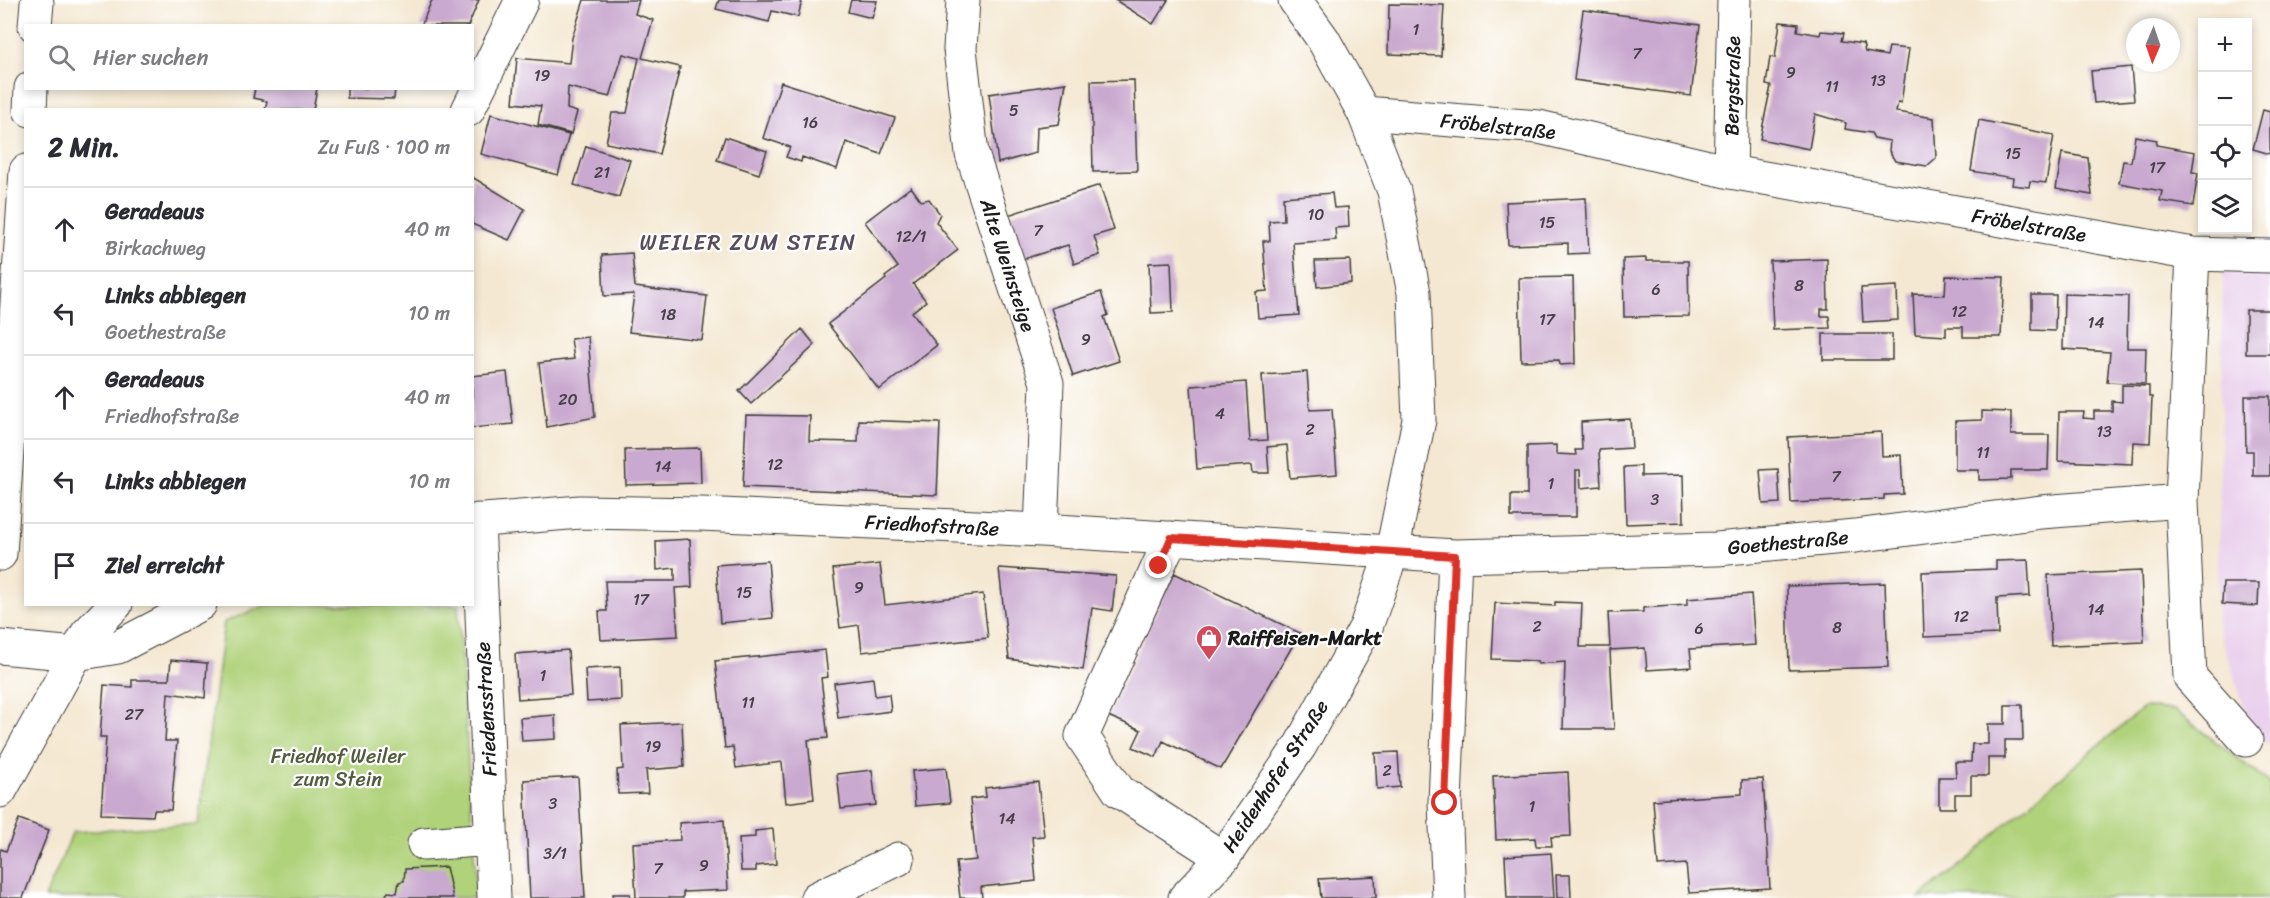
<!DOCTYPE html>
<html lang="de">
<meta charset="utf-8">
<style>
:root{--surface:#fff;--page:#f7f7f7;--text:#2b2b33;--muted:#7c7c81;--line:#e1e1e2}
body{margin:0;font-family:Sriracha,sans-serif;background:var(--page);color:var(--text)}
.controls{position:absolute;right:18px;top:18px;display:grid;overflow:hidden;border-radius:0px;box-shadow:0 3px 9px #0003}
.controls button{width:54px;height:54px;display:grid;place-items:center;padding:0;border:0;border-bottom:2px solid var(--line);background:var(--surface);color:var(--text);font:30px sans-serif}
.compass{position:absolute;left:2126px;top:18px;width:54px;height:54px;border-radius:50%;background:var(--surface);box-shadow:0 3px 9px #0003;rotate:182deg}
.stop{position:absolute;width:18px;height:18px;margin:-14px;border:4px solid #d93025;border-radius:50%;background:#fff}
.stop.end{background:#d93025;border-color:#fff;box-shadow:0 2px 6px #0008}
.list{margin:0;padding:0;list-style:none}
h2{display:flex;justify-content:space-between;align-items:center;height:78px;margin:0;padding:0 24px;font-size:26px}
h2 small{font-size:20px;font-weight:400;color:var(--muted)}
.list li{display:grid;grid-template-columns:39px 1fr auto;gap:18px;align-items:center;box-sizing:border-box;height:84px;padding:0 24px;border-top:2px solid var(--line)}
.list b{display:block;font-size:22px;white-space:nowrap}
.list p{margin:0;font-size:20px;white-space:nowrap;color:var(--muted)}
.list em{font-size:20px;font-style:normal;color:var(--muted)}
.icon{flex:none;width:33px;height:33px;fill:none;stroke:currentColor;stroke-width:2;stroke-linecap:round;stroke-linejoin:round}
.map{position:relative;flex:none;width:2270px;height:898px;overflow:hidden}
.search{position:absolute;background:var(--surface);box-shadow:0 3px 9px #0003;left:24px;top:24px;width:450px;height:66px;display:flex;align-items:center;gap:15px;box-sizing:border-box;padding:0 21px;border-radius:0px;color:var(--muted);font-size:22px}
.panel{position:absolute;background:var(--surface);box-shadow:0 3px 9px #0003;left:24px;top:108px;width:450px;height:498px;border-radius:0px}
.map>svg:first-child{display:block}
.built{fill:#ead1ed}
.green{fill:#b0d27a;stroke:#66774b;stroke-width:1.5}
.building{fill:#c9a9cf}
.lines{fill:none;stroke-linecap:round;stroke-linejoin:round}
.minor-casing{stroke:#3c3b37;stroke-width:35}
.major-casing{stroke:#3c3b37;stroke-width:35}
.minor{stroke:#fff;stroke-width:33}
.major{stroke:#fff;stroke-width:33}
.route{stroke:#d93025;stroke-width:8}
.labels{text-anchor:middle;stroke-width:4.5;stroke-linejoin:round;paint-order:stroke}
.number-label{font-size:16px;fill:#473f49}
.street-label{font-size:20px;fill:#1c1c1c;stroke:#fff}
.poi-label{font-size:20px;font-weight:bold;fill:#1c1c1c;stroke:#fff;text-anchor:start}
.park-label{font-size:20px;fill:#505c3d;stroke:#fff}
.quarter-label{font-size:22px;letter-spacing:1.5px;fill:#594d5b;stroke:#fff}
</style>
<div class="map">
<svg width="2270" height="898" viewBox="0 0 2270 898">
<rect width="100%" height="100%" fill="#fff"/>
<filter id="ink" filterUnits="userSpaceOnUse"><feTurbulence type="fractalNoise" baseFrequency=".0167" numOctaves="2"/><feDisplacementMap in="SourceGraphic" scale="12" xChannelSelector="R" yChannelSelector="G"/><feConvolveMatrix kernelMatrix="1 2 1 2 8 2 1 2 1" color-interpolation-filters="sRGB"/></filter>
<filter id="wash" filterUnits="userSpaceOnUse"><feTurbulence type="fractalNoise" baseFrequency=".008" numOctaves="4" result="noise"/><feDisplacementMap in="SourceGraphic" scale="24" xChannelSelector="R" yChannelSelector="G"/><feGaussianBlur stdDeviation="1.35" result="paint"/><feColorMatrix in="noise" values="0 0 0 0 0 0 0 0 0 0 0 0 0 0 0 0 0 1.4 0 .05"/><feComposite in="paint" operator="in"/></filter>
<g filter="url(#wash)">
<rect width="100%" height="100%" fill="#f4e8d2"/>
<!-- built -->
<path class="built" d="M2224 236 2270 238V746L2253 734 2217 624Z"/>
<!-- green -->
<path class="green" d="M266 605H458L477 898H45L73 832 198 824 224 622Z
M2144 707 2174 710 2270 783V898H1919L1971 857 2002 827Z"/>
<g id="blocks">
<!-- building -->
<path class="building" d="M432 0H479L468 26H421Z
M584 0H639L635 14 653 20 642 58 680 67 659 154 606 143 612 113H627L639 58 623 54 610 97 568 87 567 109 577 112 571 134 538 125 541 106 513 103 517 58 569 63 572 38Z
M719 0H802L798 17 772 11 769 22 716 9Z
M851 0 877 1 872 18 848 12Z
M1115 0H1168L1153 24Z
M1389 4 1444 5 1441 56 1388 54Z
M1583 10 1700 25 1691 96 1574 80Z
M1780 22 1798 24 1797 31 1820 35 1821 31 1844 33 1842 41 1863 44 1865 52 1887 56 1889 47 1909 49 1901 103 1898 102 1896 112 1934 118 1936 158 1927 166 1895 161 1889 151 1890 141 1874 138 1871 133 1845 129 1846 123 1815 114 1809 149 1760 139 1771 86 1766 85 1770 57 1775 58Z
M2131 67 2134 100 2094 103 2091 71Z
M1134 80 1137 171 1093 172 1091 81Z
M781 82 895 118 881 154 846 142 837 169 802 157 801 162 786 157 790 147 763 138Z
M1066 83 1059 124 1037 127 1036 153 998 163 989 94Z
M255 88H317L313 110H265L267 101 253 98Z
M347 88H395L394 99 347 98Z
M2263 110 2270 112V154L2253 149Z
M491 114 569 135 558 175 481 154Z
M1979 120 2054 135 2046 183 2030 181 2029 187 2012 185 2013 178 1971 171Z
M2135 136 2157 140 2156 145 2195 152 2192 172 2198 173 2193 206 2160 201 2162 191 2119 183 2123 161 2131 162Z
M725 137 767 151 759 174 717 160Z
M586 146 630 160 619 197 574 185Z
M2062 153 2088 158 2092 195 2056 189Z
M472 177 525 209 509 240 472 224Z
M1100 185 1114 230 1094 236 1100 255 1074 264 1068 245 1020 260 1005 216Z
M911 187 921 201 929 199 940 214 936 222 958 250 913 284 926 301 912 312 937 345 879 390 828 324 886 279 885 277 898 267 865 222Z
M1332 193 1334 208 1348 207 1349 227 1335 228 1336 240 1293 243 1299 315 1258 318 1256 292 1267 291 1263 241H1270L1269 221 1284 220 1283 197Z
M1586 198 1589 253 1568 254V243L1508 245 1506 202Z
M632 253 635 287 707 296 702 340 629 332 634 294 604 296 602 255Z
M1646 258V261H1688L1689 316 1624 317 1623 259Z
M1827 259 1828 309H1821V316H1829L1830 328 1773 330 1770 261Z
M1350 260 1351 283 1317 287 1315 261Z
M1171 262 1173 312 1151 313 1149 263Z
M1946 276 2004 277 2001 337H1963V327H1946V336L1915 334 1913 294 1945 295Z
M1573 277 1575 364 1560 365 1559 360 1521 361 1519 278Z
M1897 286 1898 320 1863 322 1861 288Z
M1101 292 1108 315 1104 317 1119 361 1073 376 1051 308Z
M2064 294 2128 296 2127 348H2146L2145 384 2107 382 2110 352 2063 349Z
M2032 295H2056L2055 331 2032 330Z
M2246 310H2270V354H2246Z
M802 329 815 345 751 404 739 391Z
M1823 334H1892V360H1823Z
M588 337 595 417 547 427 539 363 574 359 571 339Z
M507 372 513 424 472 428V376Z
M1307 372 1310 410 1332 409 1337 474 1290 478 1287 445 1267 447 1269 473H1253L1252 465 1197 469 1191 386 1246 382 1250 441 1267 440 1262 375Z
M2122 385 2149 386V397H2152L2150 443 2133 442 2132 464 2058 461 2059 412H2084L2083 418 2094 419V411H2112V401L2122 402Z
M2245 396H2270V476H2253V451H2246Z
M1982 411 2011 412V435H2049L2048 470H2011V479L1979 480V470H1955V421L1982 420Z
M746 415 810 416 809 441 858 442 859 420 940 423 937 495 743 487Z
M1630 419 1632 448 1599 450 1601 486 1581 488 1580 470H1576V517H1511V495H1527V446L1556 445V454L1576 455 1575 450H1582L1581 422Z
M1881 432 1882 456 1901 455 1903 494 1884 495V499L1791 503 1788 437Z
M700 448 701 483 626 485 625 450Z
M1641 466V476L1683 475 1684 522 1626 524 1624 467Z
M1778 469 1780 503 1763 504 1760 470Z
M690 539 692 587 675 588 678 636 601 640 599 611H607L605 581H675V568L657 570 656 541Z
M2028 560 2030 596 1997 598 1998 634 1924 637 1922 572 1996 569V561Z
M768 561 773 618 720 623 716 565Z
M880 564 885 605 983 594 988 638 862 652 859 625 840 628 833 569Z
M999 568 1116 576 1112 611 1092 608 1083 670 1009 659Z
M2141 571 2144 642 2051 646 2048 575Z
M1174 573 1300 633 1221 769 1163 741 1156 757 1133 747 1141 730 1108 716Z
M1885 583 1888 667 1789 670 1787 586Z
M2223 583H2259L2258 606 2222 604Z
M1751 594 1755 645 1690 649 1692 667 1647 670 1645 648 1610 650 1614 729H1563L1565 662 1538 664V661L1492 659 1495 603 1555 606V602L1582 603 1580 647H1610L1608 613 1643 612V608L1687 605V599Z
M568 650 571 695 518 699 515 654Z
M825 650 828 677 821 678 828 738 808 740 814 799 786 803 782 762 736 768 733 747 725 748 715 661Z
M171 660 207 663 205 698 168 693 165 741H177L171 810H154L153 816 101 814 106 737H100L104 685 132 687V680H169Z
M620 667 621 700 587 702 585 669Z
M873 678 875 696 889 694 891 711 838 718 834 683Z
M2005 705H2022L2023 740H2005V758H1988V776H1971V794H1955V808H1939V777H1956L1955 762H1971L1972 744H1988V724H2005Z
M555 715 556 739 522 741 520 718Z
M682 722 684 767 646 770 648 793 618 794 617 770 623 769 621 725Z
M1398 752 1400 787 1377 789 1375 753Z
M946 768 950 803 915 806 912 771Z
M872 770 876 805 841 809 837 774Z
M1568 772 1571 836 1551 837 1552 846H1536L1535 838 1496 840 1493 776Z
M578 777 585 898H530L524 780Z
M1763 779 1770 888 1689 893 1686 864 1658 866 1653 800 1742 794V780Z
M1038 782 1044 836 1032 837 1036 881 981 887 982 898H960L956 862 976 860 970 799 986 797 985 788Z
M19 819 49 830 23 898H0V852L1 849 6 851Z
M724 820 728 890 683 892V898H636L633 843 680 840 679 823Z
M773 829 776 864 756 866V871H741L739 838 755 837V831Z
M1551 853 1554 898H1507L1505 856Z
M446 867 453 898H384L388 892 397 893 399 882 404 881 405 869Z
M1556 875H1570L1571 898H1557Z
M1375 876 1376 898H1321L1319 879Z
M613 894H630L631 898H613Z"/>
</g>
</g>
<g filter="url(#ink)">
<use href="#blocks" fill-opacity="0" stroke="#3c3b37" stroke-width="1.5"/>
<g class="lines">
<!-- minor casing -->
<g class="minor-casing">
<path id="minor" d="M963 0 960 49 972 154 1047 383 1041 530
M35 26 37 3
M30 110 31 88
M468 110 522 0
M1364 113 1539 127 1730 172 2193 254 2270 256
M1730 172 1734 0
M2193 254 2182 501 2190 677 2246 740
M478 520 494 898
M472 521 580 512 701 514 1041 530 1455 556 1717 549 1855 536 2041 512 2182 501
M1171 538 1082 736 1119 791 1223 858
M0 554 26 171
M0 647 76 654 87 634 116 604
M0 791 76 654 118 647 200 604
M424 844 492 839
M817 898 898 859
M1449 898 1445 803 1455 556"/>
</g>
<!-- major casing -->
<g class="major-casing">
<path id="major" d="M1185 898 1223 858 1300 746 1366 627 1392 552 1419 420 1414 293 1394 191 1364 113 1323 39 1295 0"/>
</g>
<!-- minor -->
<use href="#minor" class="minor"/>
<!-- major -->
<use href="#major" class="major"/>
</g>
</g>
<g class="lines" filter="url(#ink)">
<!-- route -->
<path class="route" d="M1159 566 1171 538 1455 556 1445 803"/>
</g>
<!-- icons -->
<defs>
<g id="shop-pin" transform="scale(1.35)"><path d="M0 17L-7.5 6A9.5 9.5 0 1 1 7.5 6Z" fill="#d1495b" stroke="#fff"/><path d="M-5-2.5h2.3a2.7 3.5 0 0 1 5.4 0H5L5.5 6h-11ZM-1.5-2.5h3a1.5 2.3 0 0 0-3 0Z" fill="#fff"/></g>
</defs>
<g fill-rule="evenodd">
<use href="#shop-pin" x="1209" y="638"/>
</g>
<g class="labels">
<!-- number labels -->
<g class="number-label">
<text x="1416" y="35">1</text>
<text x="1637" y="59">7</text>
<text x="1791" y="78">9</text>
<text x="542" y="81">19</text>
<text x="1878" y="86">13</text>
<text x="1832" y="92">11</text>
<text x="1014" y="116">5</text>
<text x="810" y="128">16</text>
<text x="2013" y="159">15</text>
<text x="2157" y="173">17</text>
<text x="602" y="178">21</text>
<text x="1316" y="220">10</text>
<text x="1547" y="228">15</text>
<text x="1038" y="236">7</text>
<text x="911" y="242">12/1</text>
<text x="1799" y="291">8</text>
<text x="1656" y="295">6</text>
<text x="1959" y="317">12</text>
<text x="668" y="320">18</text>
<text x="1547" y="325">17</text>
<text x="2096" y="328">14</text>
<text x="1086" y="345">9</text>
<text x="568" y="405">20</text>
<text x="1220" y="419">4</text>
<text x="1310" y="435">2</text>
<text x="2104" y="437">13</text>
<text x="1983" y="458">11</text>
<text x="775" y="470">12</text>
<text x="663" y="472">14</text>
<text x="1836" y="482">7</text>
<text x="1551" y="489">1</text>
<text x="1655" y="505">3</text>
<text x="859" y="593">9</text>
<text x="744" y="598">15</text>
<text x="641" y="605">17</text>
<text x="2096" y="615">14</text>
<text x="1961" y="622">12</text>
<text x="1537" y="632">2</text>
<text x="1837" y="633">8</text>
<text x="1699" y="634">6</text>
<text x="543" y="681">1</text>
<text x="748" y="708">11</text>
<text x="134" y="720">27</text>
<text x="653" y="752">19</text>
<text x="1387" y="776">2</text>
<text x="553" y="809">3</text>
<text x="1532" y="812">1</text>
<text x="1007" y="824">14</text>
<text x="555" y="859">3/1</text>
<text x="704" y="871">9</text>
<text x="658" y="874">7</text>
</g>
<!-- street labels -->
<g class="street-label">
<text transform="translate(1732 86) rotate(-89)" y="7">Bergstraße</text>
<text transform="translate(1498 126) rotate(6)" y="7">Fröbelstraße</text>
<text transform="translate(2029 225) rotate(10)" y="7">Fröbelstraße</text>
<text transform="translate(1008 265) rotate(72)" y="7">Alte Weinsteige</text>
<text transform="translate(932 525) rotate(3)" y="7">Friedhofstraße</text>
<text transform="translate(1788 542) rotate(-5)" y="7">Goethestraße</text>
<text transform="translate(486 709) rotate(-93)" y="7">Friedensstraße</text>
<text transform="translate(1275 776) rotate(-57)" y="7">Heidenhofer Straße</text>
</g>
<!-- poi labels -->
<g class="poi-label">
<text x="1228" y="645">Raiffeisen-Markt</text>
</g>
<!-- park labels -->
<g class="park-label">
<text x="338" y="763">Friedhof Weiler<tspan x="338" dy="23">zum Stein</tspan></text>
</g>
<!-- quarter labels -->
<g class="quarter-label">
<text x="748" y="250">WEILER ZUM STEIN</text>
</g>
</g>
</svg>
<div class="controls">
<button>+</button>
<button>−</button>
<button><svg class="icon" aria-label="locate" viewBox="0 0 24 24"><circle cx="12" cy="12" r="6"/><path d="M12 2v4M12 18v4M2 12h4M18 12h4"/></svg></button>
<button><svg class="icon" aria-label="layers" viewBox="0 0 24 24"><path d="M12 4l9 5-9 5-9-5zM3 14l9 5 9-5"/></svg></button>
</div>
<svg class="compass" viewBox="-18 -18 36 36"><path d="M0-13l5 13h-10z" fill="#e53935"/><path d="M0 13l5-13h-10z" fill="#7c7c81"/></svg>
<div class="stop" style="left:1445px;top:803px"></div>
<div class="stop end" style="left:1159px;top:566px"></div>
<div class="search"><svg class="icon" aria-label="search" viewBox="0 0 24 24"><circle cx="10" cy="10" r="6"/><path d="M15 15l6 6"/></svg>Hier suchen</div>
<section class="panel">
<h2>2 Min.<small>Zu Fuß · 100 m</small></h2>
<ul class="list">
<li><svg class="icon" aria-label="ahead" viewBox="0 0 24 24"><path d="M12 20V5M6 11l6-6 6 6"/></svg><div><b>Geradeaus</b><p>Birkachweg</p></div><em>40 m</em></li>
<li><svg class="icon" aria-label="left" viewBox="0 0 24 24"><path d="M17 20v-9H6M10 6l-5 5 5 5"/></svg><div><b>Links abbiegen</b><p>Goethestraße</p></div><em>10 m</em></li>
<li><svg class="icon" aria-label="ahead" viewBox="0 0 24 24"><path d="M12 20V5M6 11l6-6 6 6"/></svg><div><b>Geradeaus</b><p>Friedhofstraße</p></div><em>40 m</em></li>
<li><svg class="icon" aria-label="left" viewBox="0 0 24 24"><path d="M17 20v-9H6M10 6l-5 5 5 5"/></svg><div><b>Links abbiegen</b></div><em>10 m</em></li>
<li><svg class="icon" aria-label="arrive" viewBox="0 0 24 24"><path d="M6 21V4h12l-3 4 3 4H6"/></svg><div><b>Ziel erreicht</b></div></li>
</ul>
</section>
</div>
